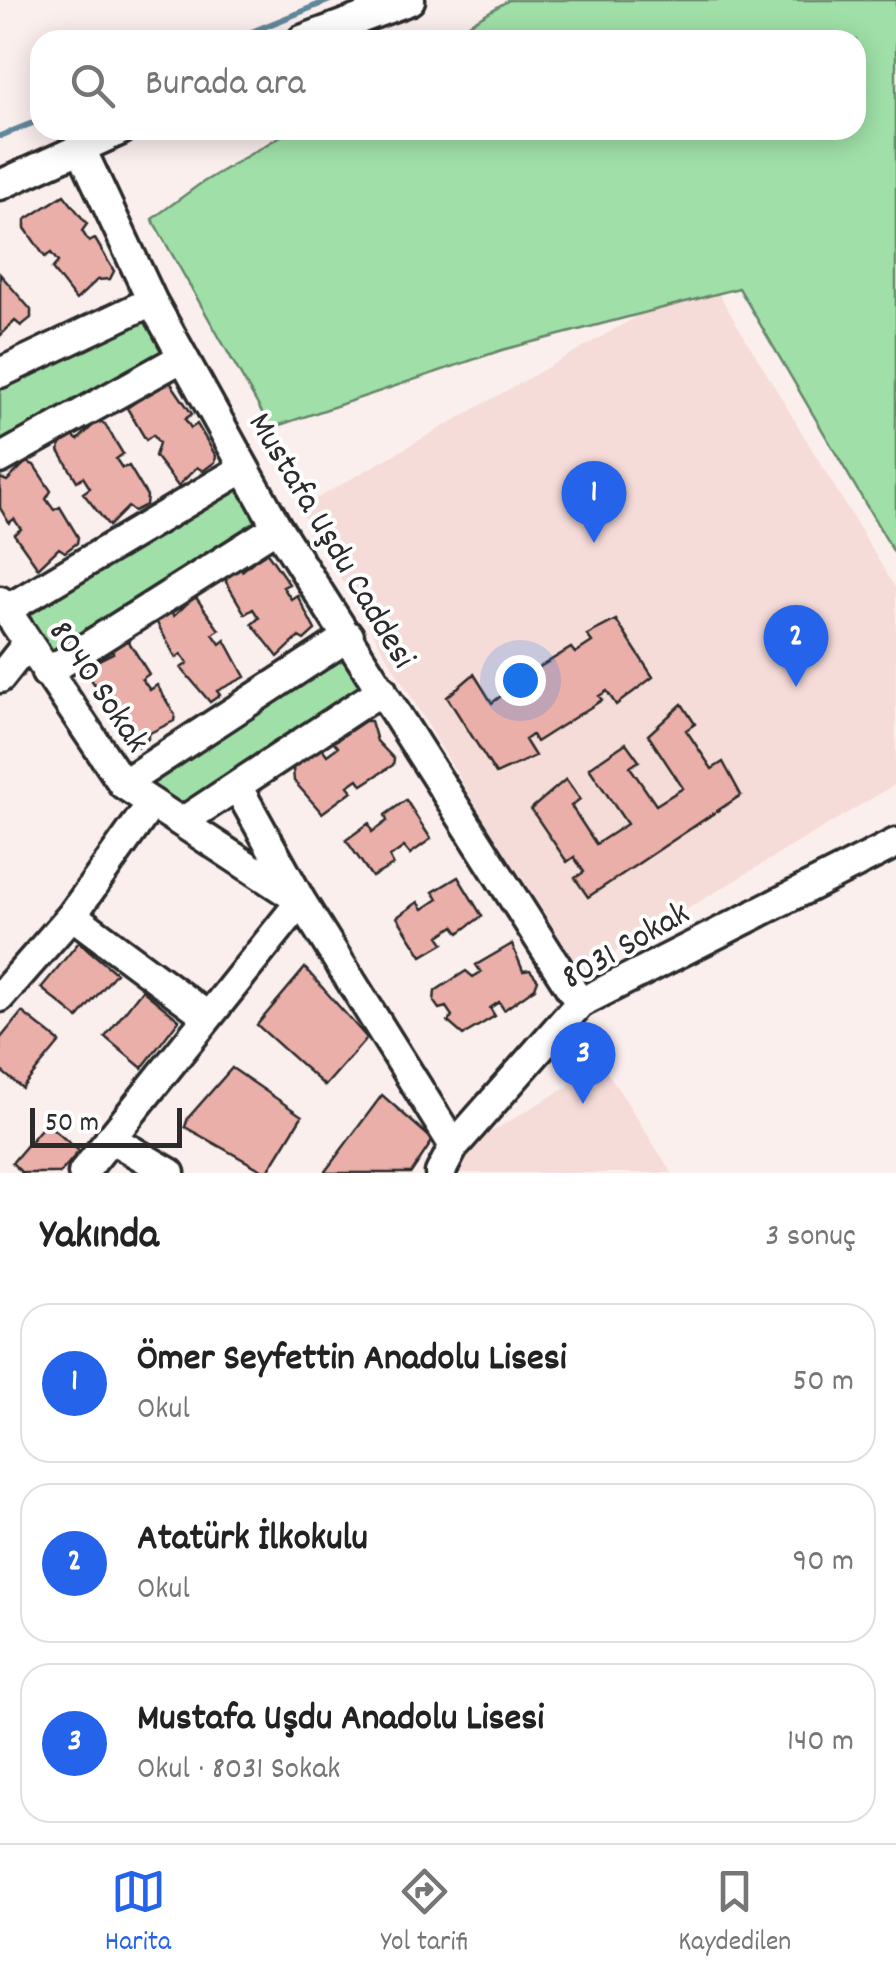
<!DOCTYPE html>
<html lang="tr">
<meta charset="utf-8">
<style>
:root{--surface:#fff;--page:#f6f6f6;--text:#222;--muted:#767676;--line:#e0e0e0;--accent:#2563eb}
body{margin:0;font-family:Dekko,sans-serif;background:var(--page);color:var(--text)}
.scale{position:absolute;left:30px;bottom:25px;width:152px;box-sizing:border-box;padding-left:10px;border:5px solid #2b2b2b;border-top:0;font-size:28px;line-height:35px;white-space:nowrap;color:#2b2b2b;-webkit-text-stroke:8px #fff;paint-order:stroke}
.you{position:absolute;left:520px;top:680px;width:35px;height:35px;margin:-25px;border:8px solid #fff;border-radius:50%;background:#1a73e8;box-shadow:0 0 0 15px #1a73e833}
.badge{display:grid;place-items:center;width:65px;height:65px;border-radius:50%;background:var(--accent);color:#fff;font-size:32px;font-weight:700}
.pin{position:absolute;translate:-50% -82px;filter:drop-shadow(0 2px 5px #0008)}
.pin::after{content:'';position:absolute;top:52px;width:35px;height:30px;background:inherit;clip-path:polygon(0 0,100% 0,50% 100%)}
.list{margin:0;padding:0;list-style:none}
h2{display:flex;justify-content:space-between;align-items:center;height:130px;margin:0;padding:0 40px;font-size:42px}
h2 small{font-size:32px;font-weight:400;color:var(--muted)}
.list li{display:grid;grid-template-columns:65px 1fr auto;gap:30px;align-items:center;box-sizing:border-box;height:160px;margin:0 20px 20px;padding:0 20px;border:2px solid var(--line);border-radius:30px}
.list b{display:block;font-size:38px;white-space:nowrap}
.list p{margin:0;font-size:32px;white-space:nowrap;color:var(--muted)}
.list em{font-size:32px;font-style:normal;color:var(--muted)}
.icon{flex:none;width:55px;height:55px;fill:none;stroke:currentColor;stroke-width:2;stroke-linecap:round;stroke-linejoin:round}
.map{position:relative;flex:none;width:896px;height:1173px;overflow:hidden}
.search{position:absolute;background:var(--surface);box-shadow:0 5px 25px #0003;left:30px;right:30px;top:30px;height:110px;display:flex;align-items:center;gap:25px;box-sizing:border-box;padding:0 35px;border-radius:30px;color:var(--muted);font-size:38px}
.sheet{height:670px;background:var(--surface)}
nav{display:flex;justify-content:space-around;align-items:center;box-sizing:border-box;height:140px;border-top:2px solid var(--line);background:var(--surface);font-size:28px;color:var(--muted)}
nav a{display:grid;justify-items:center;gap:5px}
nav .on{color:var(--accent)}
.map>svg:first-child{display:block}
.built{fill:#f6dcd9}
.green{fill:#a0e0a8;stroke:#66866a;stroke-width:2.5}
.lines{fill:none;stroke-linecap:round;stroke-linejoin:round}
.stream{stroke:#60879a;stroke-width:6}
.building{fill:#eaafa9;stroke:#2b2b2b;stroke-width:2.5}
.minor-casing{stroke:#2b2b2b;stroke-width:35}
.minor{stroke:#fff;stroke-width:28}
.labels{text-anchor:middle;stroke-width:8;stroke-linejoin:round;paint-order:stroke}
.street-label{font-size:35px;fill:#2b2b2b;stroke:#fff}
</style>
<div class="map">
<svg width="896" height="1173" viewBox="0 0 896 1173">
<rect width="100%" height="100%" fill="#fbefee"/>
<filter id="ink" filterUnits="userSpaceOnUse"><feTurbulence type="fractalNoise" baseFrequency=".01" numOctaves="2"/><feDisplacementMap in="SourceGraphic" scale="20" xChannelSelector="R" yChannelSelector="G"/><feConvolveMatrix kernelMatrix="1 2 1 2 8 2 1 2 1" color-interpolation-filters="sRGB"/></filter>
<g filter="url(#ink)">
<!-- built -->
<path class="built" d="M708 276 896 589V784L582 972 484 819 303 516 314 500Z
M603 1065 672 1173H458L474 1142Z"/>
<!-- green -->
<path class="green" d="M509 0H896V556L739 288 502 350 271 428 152 219 200 184 291 130H856V40H442Z
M150 312 170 354 0 448V383Z
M243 482 270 527 48 657 21 612Z
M346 650 370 688 183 809 141 783Z"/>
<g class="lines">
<!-- stream -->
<path class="stream" d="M232 40 330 0
M0 136 40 120"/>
</g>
<!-- building -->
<path class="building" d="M64 195 87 224 82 231 89 242 95 239 114 271 110 279 97 280 76 300 52 269 58 262 51 253 45 257 25 228V220Z
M0 274 31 310V318L21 326 15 321 0 336Z
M168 379 192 414 185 419 191 428 197 424 216 456 215 462 203 471 197 467 178 486 155 456 159 443 153 435 146 440 127 408Z
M97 421 105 424 123 454 116 459 122 468 129 466 147 496 146 505 134 511 128 507 109 526 83 493 90 488 83 477 77 481 59 451 60 444 73 436 78 440Z
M26 462 34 465 51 491 46 499 54 510 60 507 78 537 77 543 65 552 59 548 38 568 14 534 21 529 14 519 9 523 0 508V478L7 481Z
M266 551 289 584 283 587 291 599 297 595 315 630 304 640 299 637 278 657 252 624 259 618 253 609 245 614 226 582 227 576 240 567 242 571Z
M195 596 219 630 213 634 220 644 225 640 245 677 217 691 220 695 210 702 181 668 188 663 181 654 176 658 156 621 170 611 174 616Z
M616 620 653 677 616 705 607 691 599 696 602 700 536 742 532 735 525 740 535 756 496 774 447 697 474 674 492 703 533 671 571 648 575 653 592 642 587 635Z
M123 641 129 642 149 674 142 679 150 690 157 685 175 715 174 721 148 734V739L138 747 112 714 120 708 112 697 106 701 86 672 87 666 113 653 111 649Z
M682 704 695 724 686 730 712 769 723 762 741 795 588 897 575 878 584 872 574 857 567 862 531 809 566 779 580 799 571 806 596 844 627 824 589 768 626 743 639 761 630 767 656 805 683 788 648 735Z
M365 721H371L377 741 394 759 393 765 362 785 358 779 348 786 352 791 322 813 294 781 293 768 322 748 327 755 338 747 334 742Z
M406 800 431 839 410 854 404 847 390 857 393 865 372 877 346 840 369 823 372 832 387 821 385 815Z
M458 877 482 916 459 933 454 926 439 936 444 943 422 956 397 917 418 902 423 909 438 899 433 892Z
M79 942 116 973 78 1018 41 988Z
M512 944 523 971 530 970 538 980 535 988 504 1010 499 1002 490 1008 495 1016 463 1035 448 1022 452 1016 446 1007 439 1009 434 1002 435 991 466 971 473 977 481 972 476 965Z
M305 968 367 1038 325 1086 257 1025Z
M142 990 179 1020 142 1068 105 1037Z
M22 1012 60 1042 22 1088 0 1070V1039Z
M232 1068 302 1116 267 1173 185 1127 188 1118Z
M382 1095 433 1140 411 1173H324Z
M46 1123 79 1151 60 1173H22L12 1163Z"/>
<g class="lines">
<!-- minor casing -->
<g class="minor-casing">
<path id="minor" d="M302 40 410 0
M82 151 152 301 277 527 580 1003
M0 185 121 130
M0 373 152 301
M0 459 183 357
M0 601 123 784 301 901
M6 610 244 468
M46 673 277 527
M0 678 27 644
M123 784 349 636
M237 786 301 901 454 1146
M182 822 382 690
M72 915 207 1016
M0 997 72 915 152 803
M110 1138 170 1173
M83 1173 301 901
M440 1173 454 1146 580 1003 896 843"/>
</g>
<!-- minor -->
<use href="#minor" class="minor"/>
</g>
</g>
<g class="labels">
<!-- street labels -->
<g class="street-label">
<text transform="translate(334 539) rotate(59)" y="12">Mustafa Uşdu Caddesi</text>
<text transform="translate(101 685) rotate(56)" y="12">8040 Sokak</text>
<text transform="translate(624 943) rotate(-30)" y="12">8031 Sokak</text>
</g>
</g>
</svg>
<div class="scale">50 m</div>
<div class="you"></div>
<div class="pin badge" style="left:594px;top:543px">1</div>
<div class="pin badge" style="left:796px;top:687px">2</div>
<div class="pin badge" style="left:583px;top:1104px">3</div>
<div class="search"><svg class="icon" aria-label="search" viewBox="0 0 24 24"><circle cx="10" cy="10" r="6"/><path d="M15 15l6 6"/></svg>Burada ara</div>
</div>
<section class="sheet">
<h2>Yakında<small>3 sonuç</small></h2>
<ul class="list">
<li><span class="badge">1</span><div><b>Ömer Seyfettin Anadolu Lisesi</b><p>Okul</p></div><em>50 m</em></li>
<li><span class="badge">2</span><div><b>Atatürk İlkokulu</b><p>Okul</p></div><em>90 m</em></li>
<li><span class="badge">3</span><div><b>Mustafa Uşdu Anadolu Lisesi</b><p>Okul · 8031 Sokak</p></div><em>140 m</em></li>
</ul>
</section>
<nav>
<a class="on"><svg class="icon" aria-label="map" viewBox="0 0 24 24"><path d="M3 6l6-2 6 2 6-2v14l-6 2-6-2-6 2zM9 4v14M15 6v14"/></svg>Harita</a>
<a><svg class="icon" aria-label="directions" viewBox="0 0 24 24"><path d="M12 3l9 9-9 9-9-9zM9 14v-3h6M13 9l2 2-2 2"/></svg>Yol tarifi</a>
<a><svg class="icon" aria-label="saved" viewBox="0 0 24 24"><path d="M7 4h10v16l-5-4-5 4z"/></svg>Kaydedilen</a>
</nav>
